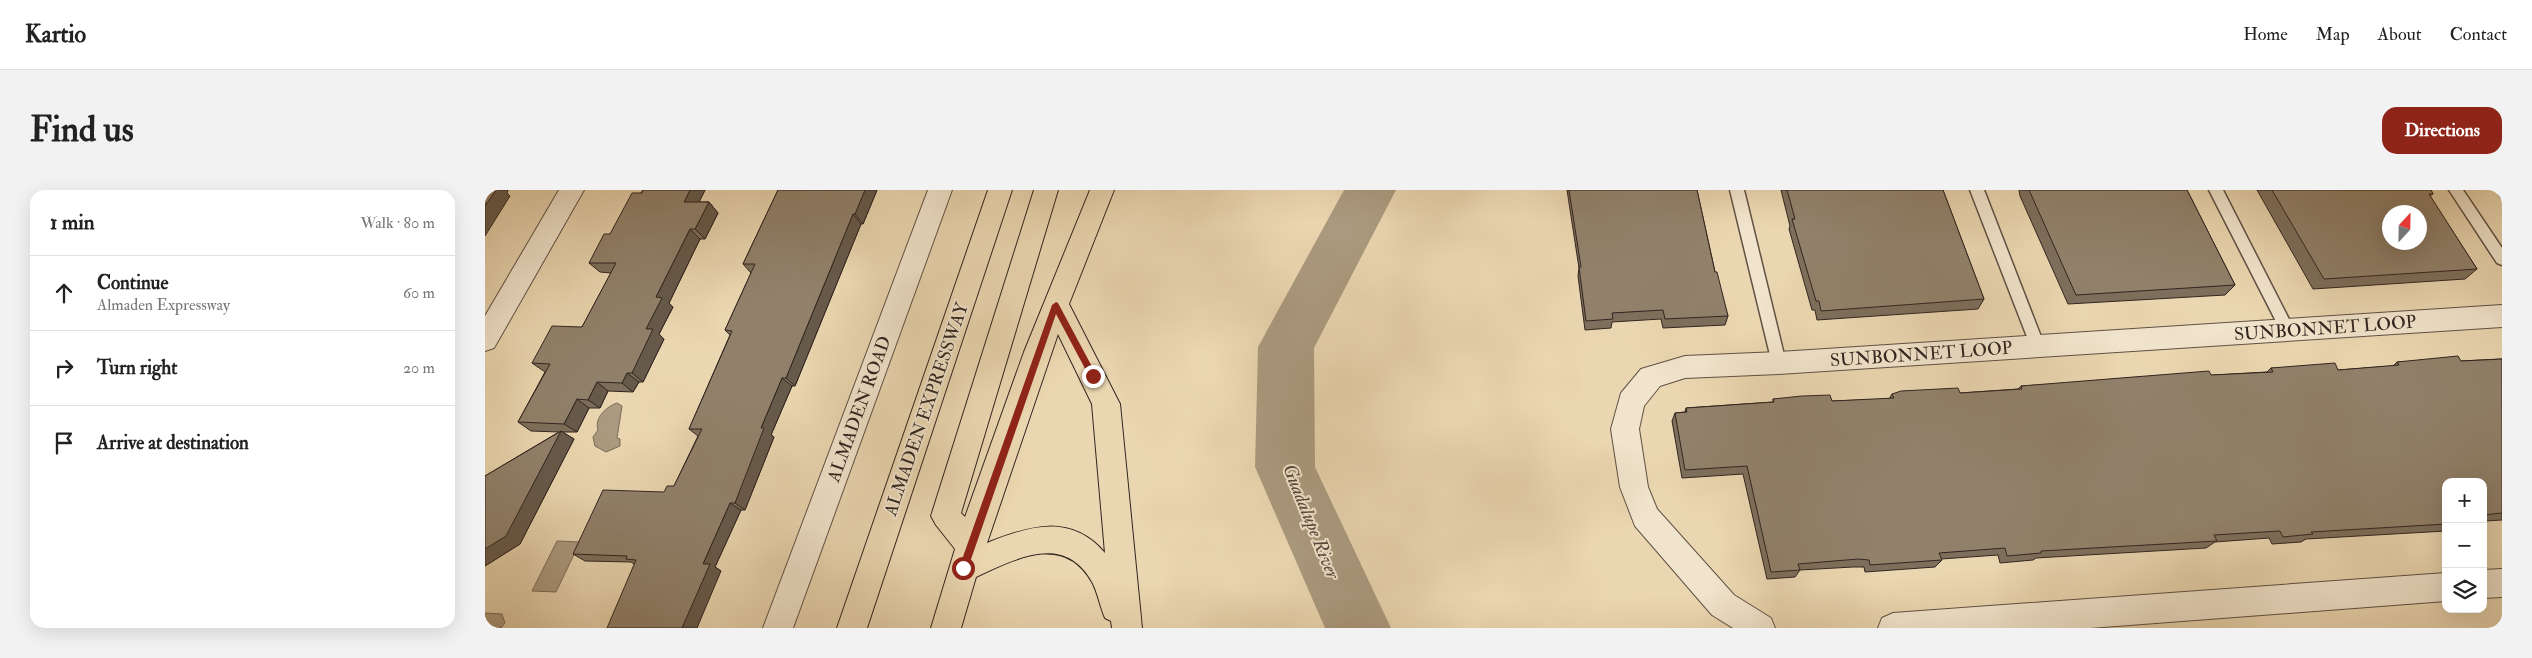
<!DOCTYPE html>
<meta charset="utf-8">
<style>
:root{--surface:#fff;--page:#f2f2f2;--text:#222;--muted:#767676;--line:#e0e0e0;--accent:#8f2418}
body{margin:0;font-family:"IM FELL Double Pica",serif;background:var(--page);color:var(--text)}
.controls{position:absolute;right:15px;bottom:15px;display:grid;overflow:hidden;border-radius:10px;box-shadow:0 5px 20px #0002}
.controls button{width:45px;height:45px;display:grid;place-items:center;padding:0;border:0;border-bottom:1px solid var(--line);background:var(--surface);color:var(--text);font:25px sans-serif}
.compass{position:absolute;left:1897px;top:15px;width:45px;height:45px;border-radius:50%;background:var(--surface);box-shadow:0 5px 20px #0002;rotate:22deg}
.stop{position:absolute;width:15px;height:15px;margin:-11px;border:4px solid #8f2418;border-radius:50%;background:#fff}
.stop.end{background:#8f2418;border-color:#fff;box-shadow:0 1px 5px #0008}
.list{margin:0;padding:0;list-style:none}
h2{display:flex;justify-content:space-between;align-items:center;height:65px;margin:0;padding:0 20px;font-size:21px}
h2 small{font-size:16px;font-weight:400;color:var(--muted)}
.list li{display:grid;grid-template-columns:32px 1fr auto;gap:15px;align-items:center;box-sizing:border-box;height:75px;padding:0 20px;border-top:1px solid var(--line)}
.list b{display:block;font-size:19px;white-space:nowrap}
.list p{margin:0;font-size:16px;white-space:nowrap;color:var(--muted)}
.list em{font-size:16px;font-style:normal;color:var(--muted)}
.icon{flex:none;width:28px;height:28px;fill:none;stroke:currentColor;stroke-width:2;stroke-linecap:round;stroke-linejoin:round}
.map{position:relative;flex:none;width:2017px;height:438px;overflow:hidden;border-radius:15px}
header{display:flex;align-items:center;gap:30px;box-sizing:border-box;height:70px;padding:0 25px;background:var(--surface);border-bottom:1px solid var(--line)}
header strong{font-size:24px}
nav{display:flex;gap:28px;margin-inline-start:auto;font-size:18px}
.intro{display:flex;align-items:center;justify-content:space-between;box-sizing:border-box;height:120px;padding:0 30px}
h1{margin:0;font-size:35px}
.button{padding:12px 22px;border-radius:15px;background:var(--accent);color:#fff;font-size:18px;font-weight:700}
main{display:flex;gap:30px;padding:0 30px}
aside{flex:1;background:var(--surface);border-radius:15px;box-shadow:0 5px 20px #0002}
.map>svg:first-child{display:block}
.water{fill:#ab9a7f;stroke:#7a6b59}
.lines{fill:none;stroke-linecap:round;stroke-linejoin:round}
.river{fill:#ab9a7f;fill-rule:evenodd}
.service-casing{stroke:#5f5144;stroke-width:3}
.minor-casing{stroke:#5f5144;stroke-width:2}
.primary-casing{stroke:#312520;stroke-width:2}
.service{fill:#f1e4cc;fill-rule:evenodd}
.minor{fill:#f1e4cc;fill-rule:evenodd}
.primary{fill:#ead6b0;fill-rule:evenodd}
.wall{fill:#7d6f5c;stroke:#312520}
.shaded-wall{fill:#665a4b;stroke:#312520}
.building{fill:#91816b;stroke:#312520;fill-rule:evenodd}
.route{fill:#8f2418}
.labels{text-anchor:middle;stroke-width:4;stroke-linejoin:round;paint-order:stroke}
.street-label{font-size:18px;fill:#312520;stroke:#f1e4cc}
.water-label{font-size:19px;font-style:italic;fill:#56483c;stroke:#f1e4cc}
</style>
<header>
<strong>Kartio</strong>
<nav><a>Home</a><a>Map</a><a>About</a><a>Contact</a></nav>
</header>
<div class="intro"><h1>Find us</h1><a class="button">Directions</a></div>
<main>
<aside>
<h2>1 min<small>Walk · 80 m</small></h2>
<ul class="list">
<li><svg class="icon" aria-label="ahead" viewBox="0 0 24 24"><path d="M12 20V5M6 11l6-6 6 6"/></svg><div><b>Continue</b><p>Almaden Expressway</p></div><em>60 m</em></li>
<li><svg class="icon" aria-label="right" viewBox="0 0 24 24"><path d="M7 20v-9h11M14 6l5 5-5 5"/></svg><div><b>Turn right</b></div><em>20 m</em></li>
<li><svg class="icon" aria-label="arrive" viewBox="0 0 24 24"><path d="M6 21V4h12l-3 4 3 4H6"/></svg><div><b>Arrive at destination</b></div></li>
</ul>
</aside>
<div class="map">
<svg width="2017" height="438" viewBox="0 0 2017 438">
<rect width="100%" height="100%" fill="#ead6b0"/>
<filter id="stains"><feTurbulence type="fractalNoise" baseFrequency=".004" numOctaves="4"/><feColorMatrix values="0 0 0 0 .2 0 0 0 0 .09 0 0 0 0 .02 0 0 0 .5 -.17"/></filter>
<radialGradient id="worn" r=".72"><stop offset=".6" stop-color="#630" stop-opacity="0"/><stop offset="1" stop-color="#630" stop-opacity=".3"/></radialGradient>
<!-- water -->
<path class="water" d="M132 213 137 216 132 248 135 249V256L121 262 110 256 108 247 113 240C109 228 121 217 132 213Z
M72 351 95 352 71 402 47 401Z
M0 423 17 424 20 433 16 438H0Z"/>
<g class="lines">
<!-- river -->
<path class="river" d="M859 0H911L829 158 830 277 906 438H840L770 277 773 157Z"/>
<!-- service casing -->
<g class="service-casing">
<path id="service" d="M1245 0H1259L1301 173 1299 177 1294 179 1289 177 1287 173Z
M1485 0H1499L1560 157 1558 161 1553 163 1548 161 1546 157Z
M1724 0H1738L1810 141 1808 145H1798Z
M1964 0H1978L2017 58V75L2012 73Z"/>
</g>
<!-- minor casing -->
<g class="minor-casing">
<path id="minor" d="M74 0H99L9 158 0 161V126Z
M443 0H467L308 438H278Z
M2017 115V137L1294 184 1200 188 1175 196 1159 216 1154 239 1163 297 1172 319 1249 405 1286 428 1290 438H1248L1227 425 1150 336 1135 297 1126 239 1136 203 1156 179 1200 166 1294 162Z
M2017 379V407L1998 408V380Z
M1961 383V411L1605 438H1393L1397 428 1408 423Z"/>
</g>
<!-- primary casing -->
<g class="primary-casing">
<path id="primary" d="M503 0H527L382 438H352Z
M549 0H573L476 323 480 327 539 162 605 0H629L584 114 635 214 657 438H627L626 431 620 428C615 417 613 403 607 392 579 342 530 369 491 387L476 438H446L470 359 451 335 446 326ZM573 144 607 214 620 363C586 323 544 336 502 353Z"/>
</g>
<!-- service -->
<use href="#service" class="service"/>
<!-- minor -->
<use href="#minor" class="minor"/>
<!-- primary -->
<use href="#primary" class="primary"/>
</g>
<!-- wall -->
<path class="wall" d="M158 0H220L214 12H224L233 23 220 49H215L184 113 188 117 174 144 179 149 158 192H154L148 202 123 201 115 218H104L92 242H77L89 249 35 354 0 376V286L74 242 46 241 33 232 60 182 47 173 97 137 126 83 115 82 104 73Z
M293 0H392L378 34H376L310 196H307L286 245 289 247 260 320H256L230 377 236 381 149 374 146 372 100 371 88 364 189 296 213 246 204 239 245 145 240 140 266 83 258 74Z
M1082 0H1212L1230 82 1243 126 1240 135 1178 138 1176 129 1127 132 1126 138 1100 140 1093 86 1094 78Z
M1296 0H1458L1499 109 1493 119 1332 130 1330 120H1327L1304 39 1305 36Z
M1534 0H1702L1750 95 1740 105 1583 114 1535 6Z
M1772 0H1946L1948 4 1945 6 1992 79 1980 89 1828 99Z
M2010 0H2017V10Z
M2017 169V330L2001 331 1998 333V292H1961V341L1821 349 1816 352 1787 354 1784 348 1730 352 1721 358 1551 368 1548 370 1515 373 1513 365 1456 369 1457 370 1450 377 1380 382 1379 377H1368L1315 380 1310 387 1282 389 1258 284 1197 288 1187 231 1190 223 1200 222 1201 218 1288 212V209L1347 211 1404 209 1407 204 1475 203 1533 199 1536 196 1782 182 1786 178 1853 180 1908 176 1912 172 1976 171Z"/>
<!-- shaded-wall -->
<path class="shaded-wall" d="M11 0H23L22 3 25 6 0 46V16Z
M205 0H220L209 22 199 12Z
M380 0H392L378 34 370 24Z
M224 12 233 23 220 49 210 39Z
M368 24 376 34 310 196 301 188Z
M205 39 215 49 184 113 188 117 174 144 179 149 158 192 147 183 171 107Z
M142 183 154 192 148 202 137 193Z
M297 188 307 196 286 245 289 247 260 320 250 313 276 238Z
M112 192 123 201 115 218 103 210Z
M92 209 104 218 92 242 79 234Z
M76 241 89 249 35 354 0 376V359Z
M245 313 256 320 230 377 236 381 212 438H197L218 374Z"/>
<!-- building -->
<path class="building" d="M0 0H11L0 16Z
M158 0H205L199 12H224L210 39H205L171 107 177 108 161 139H168L147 183H142L137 193 112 192 103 210 92 209 79 234 33 232 65 174 47 173 67 136 97 137 131 73H104L119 44H125L147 3H157Z
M293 0H380L370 24H368L301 188H297L276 238H279L250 313H245L218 374H225L197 438H122L151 370 141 369 142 366 88 364 118 300 179 302 182 296H189L217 239H204L247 141 240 140 270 74H258Z
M1084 0H1212L1230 82H1232L1243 126 1180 129 1178 120 1127 123 1128 129 1101 131 1094 77H1096Z
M1302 0H1458L1499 109 1336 121 1334 111H1331L1307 29H1310Z
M1544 0H1702L1750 95 1591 105Z
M1787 0H1946L1948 4H1944L1992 79 1839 89ZM1904 22H1934V52H1904Z
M1973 166 1976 171 2017 169V323L1998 325V292H1961V334L1826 342 1828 344 1798 347 1795 341 1729 345 1732 351 1556 361V363L1522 366 1520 358 1454 363 1457 370 1385 375 1384 370 1373 369 1313 374 1315 380 1286 382 1262 276 1200 280 1190 223 1202 222 1201 218 1289 212 1288 209 1317 206 1345 205 1347 211 1409 208 1407 204 1416 201 1473 198 1475 203 1537 199 1536 196 1724 181 1726 185 1788 182 1786 178 1850 173 1853 180 1914 175 1912 172Z
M76 241 21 346 0 359V286Z"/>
<!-- route -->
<path class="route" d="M571 112 573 113 612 186 608 189 605 188 571 124 483 378 478 382 474 378 567 115Z"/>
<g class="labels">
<!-- street labels -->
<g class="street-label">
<text transform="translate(1840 138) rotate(-4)" y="6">SUNBONNET LOOP</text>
<text transform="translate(1436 164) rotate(-4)" y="6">SUNBONNET LOOP</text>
<text transform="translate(374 219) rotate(-70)" y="6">ALMADEN ROAD</text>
<text transform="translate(441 219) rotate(-71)" y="6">ALMADEN EXPRESSWAY</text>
</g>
<!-- water labels -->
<g class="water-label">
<text transform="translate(827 331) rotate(68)" y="7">Guadalupe River</text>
</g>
</g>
<rect width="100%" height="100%" filter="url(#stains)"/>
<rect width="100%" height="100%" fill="url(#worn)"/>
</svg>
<div class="controls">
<button>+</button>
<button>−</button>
<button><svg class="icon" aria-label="layers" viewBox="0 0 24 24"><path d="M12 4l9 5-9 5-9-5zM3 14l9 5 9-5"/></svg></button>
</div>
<svg class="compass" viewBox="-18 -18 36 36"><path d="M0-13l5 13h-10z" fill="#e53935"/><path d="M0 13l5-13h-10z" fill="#767676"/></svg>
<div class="stop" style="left:478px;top:378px"></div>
<div class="stop end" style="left:608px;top:186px"></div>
</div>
</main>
